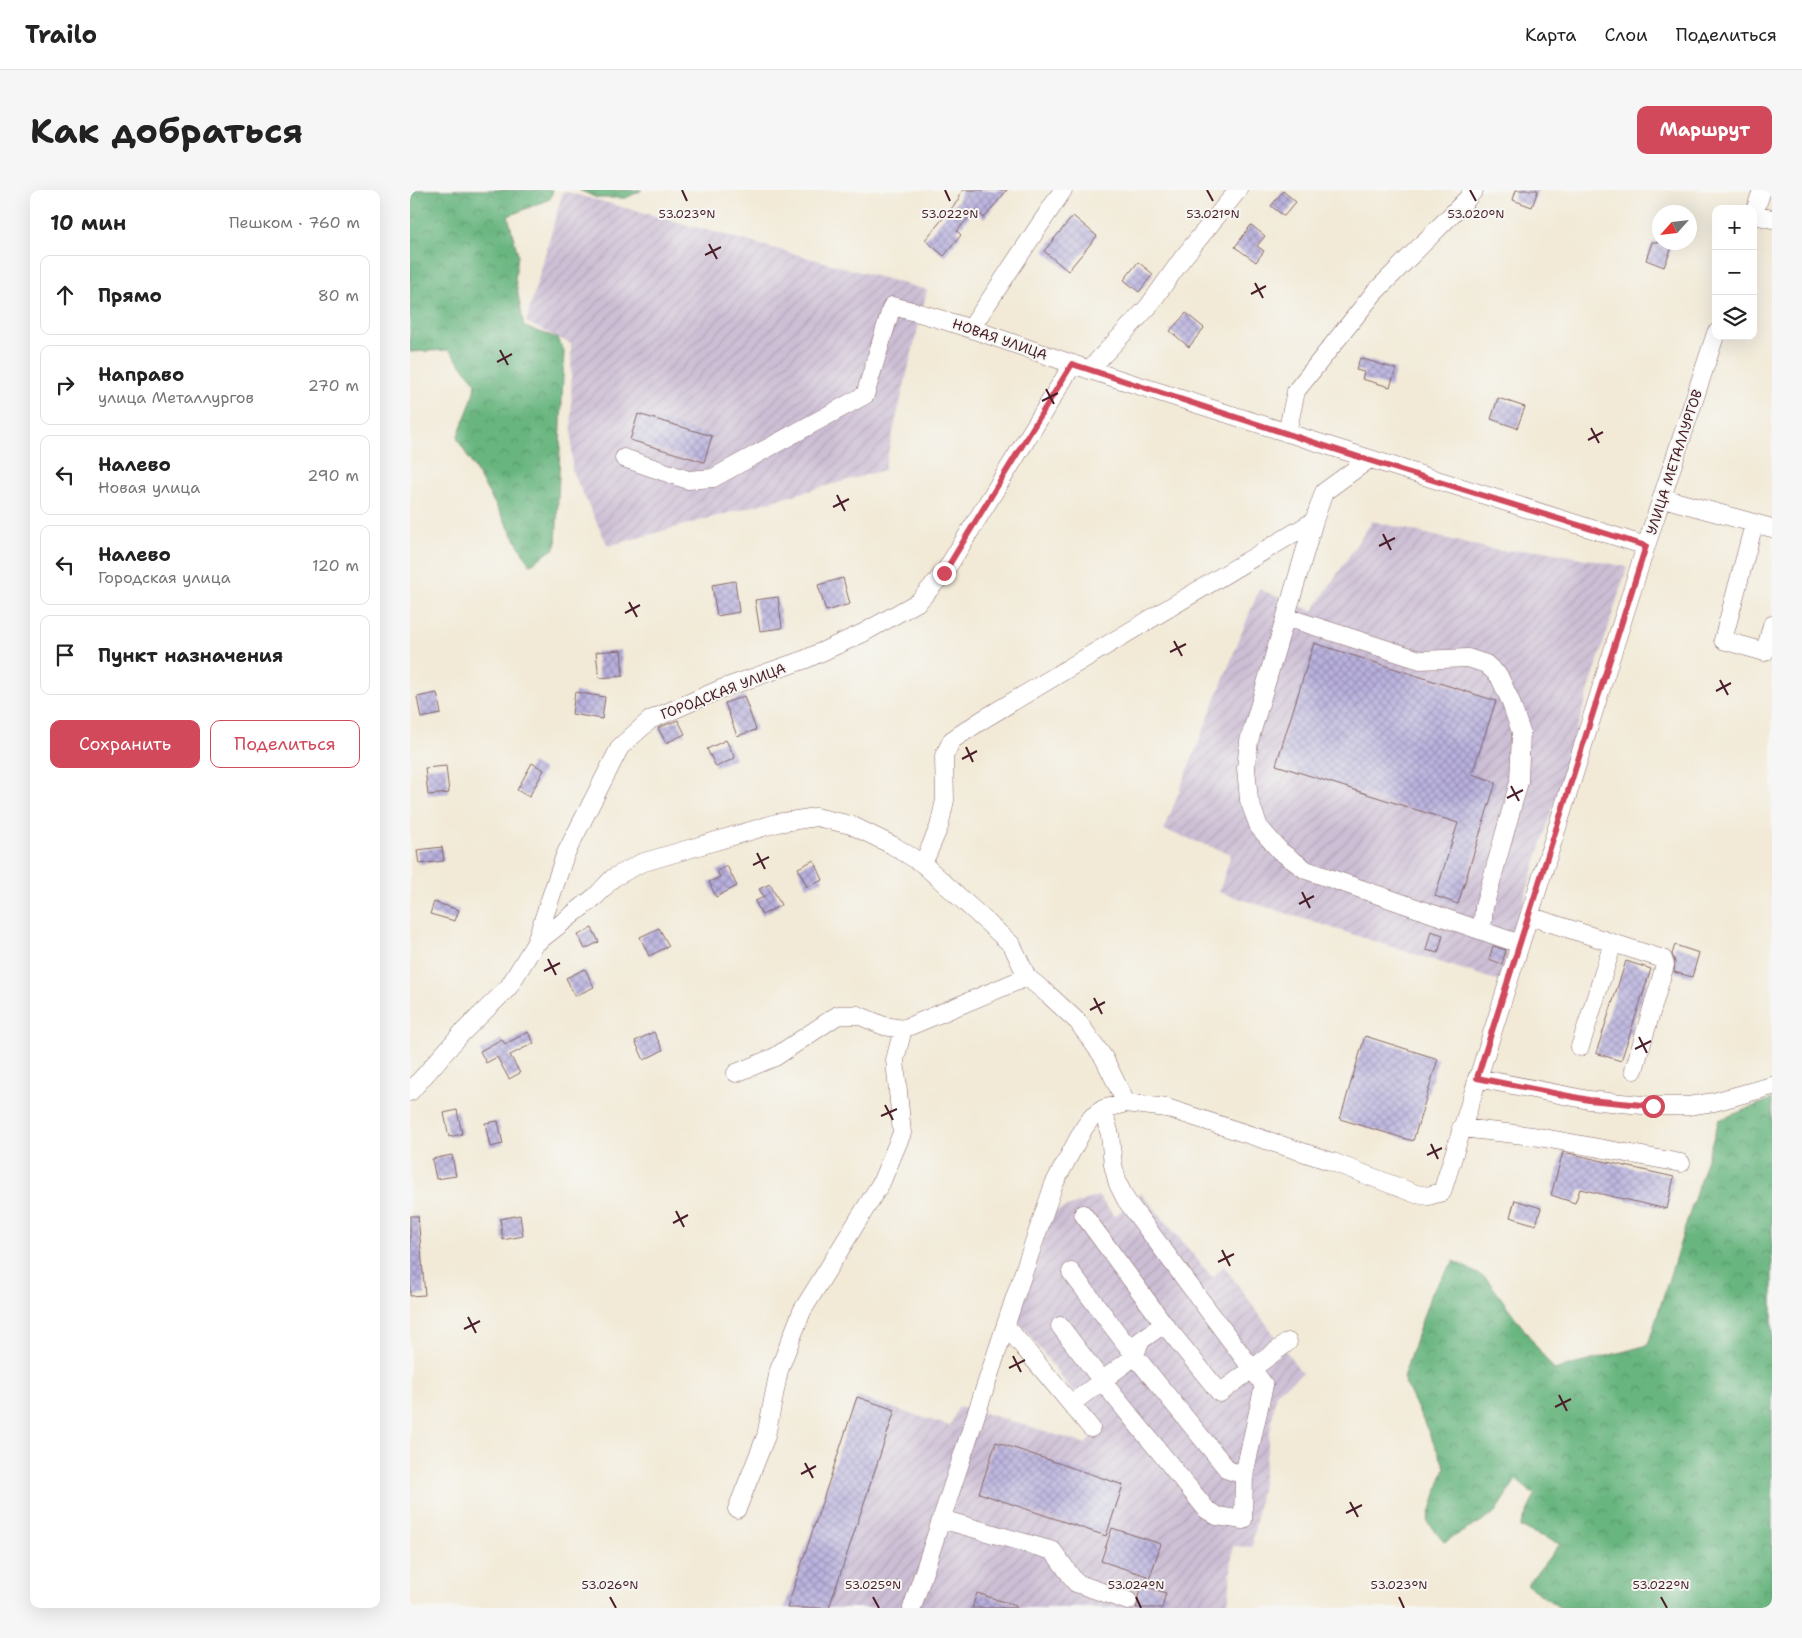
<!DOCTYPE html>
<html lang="ru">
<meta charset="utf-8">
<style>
:root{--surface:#fff;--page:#f6f6f6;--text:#222;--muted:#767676;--line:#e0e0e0;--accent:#d1495b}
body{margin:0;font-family:"Shantell Sans",sans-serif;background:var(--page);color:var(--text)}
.controls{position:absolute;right:15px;top:15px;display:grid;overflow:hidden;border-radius:10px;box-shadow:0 5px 20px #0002}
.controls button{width:45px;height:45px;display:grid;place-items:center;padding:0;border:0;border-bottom:1px solid var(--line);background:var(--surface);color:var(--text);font:25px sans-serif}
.compass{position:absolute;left:1242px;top:15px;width:45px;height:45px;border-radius:50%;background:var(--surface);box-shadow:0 5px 20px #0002;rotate:243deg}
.stop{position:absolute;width:15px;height:15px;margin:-11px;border:4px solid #d1495b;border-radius:50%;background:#fff}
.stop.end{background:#d1495b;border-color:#fff;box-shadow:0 1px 5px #0008}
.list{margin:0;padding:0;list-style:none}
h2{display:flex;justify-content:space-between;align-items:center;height:65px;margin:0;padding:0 20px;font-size:21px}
h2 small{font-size:16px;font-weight:400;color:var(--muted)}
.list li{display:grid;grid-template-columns:32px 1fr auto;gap:15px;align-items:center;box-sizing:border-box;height:80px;margin:0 10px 10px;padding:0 10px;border:1px solid var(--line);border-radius:10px}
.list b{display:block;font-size:19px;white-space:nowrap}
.list p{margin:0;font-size:16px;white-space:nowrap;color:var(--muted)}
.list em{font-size:16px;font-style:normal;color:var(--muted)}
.actions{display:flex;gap:10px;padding:15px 20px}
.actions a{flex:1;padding:11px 0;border:1px solid var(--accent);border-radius:10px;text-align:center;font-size:18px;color:var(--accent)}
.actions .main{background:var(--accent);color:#fff}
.icon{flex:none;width:28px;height:28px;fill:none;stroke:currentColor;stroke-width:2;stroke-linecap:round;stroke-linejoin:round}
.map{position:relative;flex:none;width:1362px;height:1418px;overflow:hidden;border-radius:10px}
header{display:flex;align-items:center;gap:30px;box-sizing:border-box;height:70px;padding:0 25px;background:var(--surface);border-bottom:1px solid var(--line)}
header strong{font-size:24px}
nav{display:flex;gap:28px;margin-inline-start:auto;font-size:18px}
.intro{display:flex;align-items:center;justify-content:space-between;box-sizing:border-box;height:120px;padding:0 30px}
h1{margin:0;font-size:35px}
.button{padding:12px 22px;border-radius:10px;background:var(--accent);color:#fff;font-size:18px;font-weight:700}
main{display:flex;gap:30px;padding:0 30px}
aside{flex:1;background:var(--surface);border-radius:10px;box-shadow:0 5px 20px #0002}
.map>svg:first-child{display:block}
.industrial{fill:url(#industrial-furrows)}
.forest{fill:url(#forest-crowns);stroke:#586a55}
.building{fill:url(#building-cross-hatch)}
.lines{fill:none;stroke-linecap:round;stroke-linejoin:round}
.minor-casing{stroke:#856667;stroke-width:19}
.minor{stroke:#fff;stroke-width:18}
.route{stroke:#d1495b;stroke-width:6}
.ticks{fill:none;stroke:#4a1f2b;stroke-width:2}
.labels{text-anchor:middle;stroke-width:4;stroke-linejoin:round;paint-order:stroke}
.street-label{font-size:14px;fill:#4a1f2b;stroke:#f6f6f2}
.ticks-label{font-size:12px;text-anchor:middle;fill:#4a1f2b;stroke:#f6f6f2;stroke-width:4;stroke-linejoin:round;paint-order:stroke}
</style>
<header>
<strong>Trailo</strong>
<nav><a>Карта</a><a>Слои</a><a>Поделиться</a></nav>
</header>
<div class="intro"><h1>Как добраться</h1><a class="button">Маршрут</a></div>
<main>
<aside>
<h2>10 мин<small>Пешком · 760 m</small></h2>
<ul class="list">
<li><svg class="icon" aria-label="ahead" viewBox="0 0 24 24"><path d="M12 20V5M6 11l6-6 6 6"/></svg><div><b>Прямо</b></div><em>80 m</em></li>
<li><svg class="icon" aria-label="right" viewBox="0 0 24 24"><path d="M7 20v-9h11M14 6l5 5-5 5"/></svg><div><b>Направо</b><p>улица Металлургов</p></div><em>270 m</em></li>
<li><svg class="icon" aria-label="left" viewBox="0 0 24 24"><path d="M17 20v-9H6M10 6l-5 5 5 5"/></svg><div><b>Налево</b><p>Новая улица</p></div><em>290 m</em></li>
<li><svg class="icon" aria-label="left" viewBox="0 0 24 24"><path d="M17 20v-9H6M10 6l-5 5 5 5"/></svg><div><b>Налево</b><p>Городская улица</p></div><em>120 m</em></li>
<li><svg class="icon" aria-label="arrive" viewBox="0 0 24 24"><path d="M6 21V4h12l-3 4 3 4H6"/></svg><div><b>Пункт назначения</b></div></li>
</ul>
<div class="actions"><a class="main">Сохранить</a><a>Поделиться</a></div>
</aside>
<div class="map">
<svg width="1362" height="1418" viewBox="0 0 1362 1418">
<defs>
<pattern id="industrial-furrows" width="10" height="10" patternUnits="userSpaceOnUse" patternTransform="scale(1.25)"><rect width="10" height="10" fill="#ccbed4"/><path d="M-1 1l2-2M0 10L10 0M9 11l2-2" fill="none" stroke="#b1a3b6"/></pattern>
<pattern id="forest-crowns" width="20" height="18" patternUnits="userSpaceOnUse" patternTransform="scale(1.25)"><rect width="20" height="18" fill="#67b57f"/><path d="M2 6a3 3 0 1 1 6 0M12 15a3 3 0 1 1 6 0" fill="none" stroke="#579368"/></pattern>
<pattern id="building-cross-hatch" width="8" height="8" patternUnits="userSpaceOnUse" patternTransform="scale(1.25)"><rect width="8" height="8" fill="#b8b1de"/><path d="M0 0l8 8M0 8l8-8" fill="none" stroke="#988fb4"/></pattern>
</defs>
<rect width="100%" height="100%" fill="#f6f6f2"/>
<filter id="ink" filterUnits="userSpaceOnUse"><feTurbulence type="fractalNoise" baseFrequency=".02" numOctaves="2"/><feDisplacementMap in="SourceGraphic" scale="10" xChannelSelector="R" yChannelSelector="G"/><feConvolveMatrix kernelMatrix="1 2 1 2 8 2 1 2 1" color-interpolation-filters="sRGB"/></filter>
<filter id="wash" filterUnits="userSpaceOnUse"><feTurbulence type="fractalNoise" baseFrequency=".0096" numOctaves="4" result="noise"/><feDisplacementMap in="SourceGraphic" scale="20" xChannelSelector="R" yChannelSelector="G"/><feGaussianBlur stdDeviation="1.12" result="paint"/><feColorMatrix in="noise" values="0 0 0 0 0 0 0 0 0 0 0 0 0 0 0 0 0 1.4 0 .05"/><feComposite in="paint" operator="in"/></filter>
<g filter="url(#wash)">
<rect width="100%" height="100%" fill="#f2ead7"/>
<!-- industrial -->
<path class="industrial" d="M153 1 517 100 474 280 198 356 162 281 161 154 116 132Z
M962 331 1089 361 1129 360 1217 377 1089 791 809 702 821 664 754 640 849 399 903 421Z
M731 1003 802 1087 814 1076 892 1183 866 1203 842 1357 823 1356 818 1418H374L447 1207 540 1236 548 1217 568 1221 676 1254 689 1236 607 1129 643 1022 688 1006 705 1026Z"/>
<!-- forest -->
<path class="forest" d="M0 0H143L140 9 98 26 108 65 105 88 114 137 148 148 154 161 146 357 120 375 47 248 61 212 66 193 39 160 0 162Z
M169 0H232L216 8H187Z
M1362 909V1418H1150L1117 1395 1150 1354 1110 1337 1125 1305 1106 1290 1083 1325 1034 1352 1017 1332 1035 1277 993 1188 1021 1103 1044 1071 1077 1089 1144 1180 1238 1155 1309 930Z"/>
<g id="blocks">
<!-- building -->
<path class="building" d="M553 0H597L574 28 565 20 547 41 551 45 534 66 515 50 550 8 548 7Z
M1106 0H1128L1122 17 1103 10Z
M873 1 886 12 874 26 861 16Z
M663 26 687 46 658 81 634 61Z
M841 35 855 46 847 56 854 61 846 72 825 57Z
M1242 52H1264L1254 77 1236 70Z
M728 72 743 84 729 102 714 90Z
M776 123 794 138 779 157 760 141Z
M950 168 986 179 980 197 952 189 954 182 946 180Z
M1088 208 1115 217 1107 238 1081 229Z
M228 224 302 246 294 272 220 250Z
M433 388 440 414 416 421 408 395Z
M325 391 329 422 307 426 302 395Z
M368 407 372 438 350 441 345 410Z
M904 453 1086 511 1062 584 1086 592 1048 714 1025 706 1048 633 866 575Z
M211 460 213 486 189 488 186 462Z
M165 502 195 507 192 529 162 524Z
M27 503 31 524 11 528 7 507Z
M334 506 346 540 327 546 315 513Z
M268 530 275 544 256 553 248 538Z
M316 550 325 568 306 577 297 559Z
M122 573 134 580 119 607 107 600Z
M36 576 39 603 18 605 15 578Z
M32 657 34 671 9 674 7 660Z
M404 670 413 690 397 697 388 678Z
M317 676 327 696 306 707 299 692 310 687 307 681Z
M360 694 371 715 352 725 345 711 354 707 349 699Z
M24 712 49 720 45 731 20 724Z
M182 738 189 752 175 759 168 745Z
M249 738 259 756 239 766 230 747Z
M1021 741 1033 745 1028 763 1016 760Z
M1265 755 1289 763 1282 787 1264 782 1265 772 1262 764Z
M1083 756 1096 760 1092 774 1079 769Z
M1216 771 1241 779 1211 871 1186 863Z
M175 779 184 797 165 806 156 788Z
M118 842 124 853 100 865 110 883 99 889 87 867 76 873 70 861 92 849 95 854Z
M244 842 253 860 234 870 225 851Z
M955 846 1028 869 1003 951 930 929Z
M47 920 52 944 39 947 34 923Z
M88 931 93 954 80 957 75 933Z
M1153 962 1264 987 1257 1019 1170 999 1165 1013 1141 1005Z
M42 965 46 986 26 989 22 969Z
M1105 1010 1131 1018 1126 1035 1100 1027Z
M110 1025 113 1046 93 1050 90 1029Z
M0 1026H8L15 1105 0 1106Z
M447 1207 485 1220 419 1418H377Z
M586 1252 713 1295 696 1346 569 1303Z
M702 1338 751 1354 740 1387 691 1371Z
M731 1395 756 1403 752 1418H726L728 1414V1407Z
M567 1403 606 1416V1418H562Z"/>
</g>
</g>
<g filter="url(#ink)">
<use href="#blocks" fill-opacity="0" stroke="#856667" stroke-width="1"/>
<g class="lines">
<!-- minor casing -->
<g class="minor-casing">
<path id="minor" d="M1344 25 1362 29
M1343 27 1352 0
M561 138 653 0
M679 180 738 117 772 69 828 0
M877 243 886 201 964 103 1057 9 1064 0
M214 268 278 290 303 288 455 205 482 116C558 134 630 165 705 188 882 244 1059 301 1236 356
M1253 308 1362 338
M904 331 839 551 836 578 839 610 849 637 870 661 896 680 1110 754
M1344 334 1313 450 1355 462 1362 435
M876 427 1010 470 1058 468 1076 474 1089 486 1100 510 1111 542 1109 592 1074 717 1072 741
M513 674 529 637 535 610 534 566 542 550 572 530 904 331 914 302 958 270
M1119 726 1253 769 1255 775 1224 880
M125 754 186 706 203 688 231 673 367 633 406 627 441 635 482 655 513 674 602 755 617 787 640 806 668 832 694 868 716 913
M1170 857 1203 753
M326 883 365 867 428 825H448L474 836 493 839 617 787
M1067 888 1179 910 1243 916H1278L1304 912 1362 896
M0 902 51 844 98 798 125 754 155 665 210 557 240 530 311 499 396 469 453 443 508 412 534 383 663 174
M1051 938 1123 946 1271 973
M673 1024 754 1134
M661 1082 725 1166 818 1280 834 1285
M596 1136 681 1238
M650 1136 692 1191 797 1320 807 1326 833 1330 834 1285 854 1195 716 1010 708 994 703 975 700 945 693 919
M661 1214 725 1166 730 1151 754 1134 810 1203 878 1152
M327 1319 356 1246 369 1180 392 1121 471 993 492 943 485 870 493 839
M531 1329 643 1361 666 1393 718 1411
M502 1418 603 1113 644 994 674 938 682 927 693 919 716 913 757 918 923 972 1006 1004 1018 1006 1032 1002 1236 356 1306 143"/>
</g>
<!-- minor -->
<use href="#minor" class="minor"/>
</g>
</g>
<g class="lines" filter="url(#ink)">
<!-- route -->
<path class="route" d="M534 383 662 174 958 270 1236 356 1067 888 1179 910 1243 916"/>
</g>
<!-- ticks -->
<path class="ticks" d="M272 0 277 11M535 0 540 11M797 0 803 11M1060 0 1066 11M299 54 307 69M295 65 311 57M845 93 853 108M841 104 856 96M90 160 98 175M87 172 102 164M636 199 644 214M632 211 648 203M1181 238 1189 253M1178 250 1193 242M427 305 435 321M423 317 439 309M973 344 981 360M969 356 985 348M219 412 227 427M215 423 230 415M764 451 772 466M760 462 776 454M1310 490 1318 505M1306 501 1321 493M556 557 563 572M552 569 567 561M1101 596 1109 611M1097 608 1113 600M347 663 355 679M343 675 359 667M892 702 900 718M889 714 904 706M138 769 146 785M134 781 150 773M684 808 692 824M680 820 695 812M1229 847 1237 863M1225 859 1241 851M475 915 483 930M471 926 487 919M1021 954 1028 969M1017 965 1032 958M266 1021 274 1037M263 1033 278 1025M812 1060 820 1076M808 1072 824 1064M58 1127 66 1143M54 1139 70 1131M603 1166 611 1182M599 1178 615 1170M1149 1205 1157 1221M1145 1217 1161 1209M395 1273 403 1288M391 1284 406 1276M940 1312 948 1327M936 1323 952 1315M200 1407 206 1418M463 1407 469 1418M726 1407 731 1418M989 1407 994 1418M1251 1407 1257 1418"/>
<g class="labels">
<!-- street labels -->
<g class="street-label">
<text transform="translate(590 149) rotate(19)" y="5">НОВАЯ УЛИЦА</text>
<text transform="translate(1264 272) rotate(-72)" y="5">УЛИЦА МЕТАЛЛУРГОВ</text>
<text transform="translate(313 501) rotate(-21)" y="5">ГОРОДСКАЯ УЛИЦА</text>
</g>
</g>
<g class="ticks-label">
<text x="277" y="28">53.023°N</text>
<text x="540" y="28">53.022°N</text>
<text x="803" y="28">53.021°N</text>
<text x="1066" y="28">53.020°N</text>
<text x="200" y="1399">53.026°N</text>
<text x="463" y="1399">53.025°N</text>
<text x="726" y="1399">53.024°N</text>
<text x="989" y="1399">53.023°N</text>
<text x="1251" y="1399">53.022°N</text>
</g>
</svg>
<div class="controls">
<button>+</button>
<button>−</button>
<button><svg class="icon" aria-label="layers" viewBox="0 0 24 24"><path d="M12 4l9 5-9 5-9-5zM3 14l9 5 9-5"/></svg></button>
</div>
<svg class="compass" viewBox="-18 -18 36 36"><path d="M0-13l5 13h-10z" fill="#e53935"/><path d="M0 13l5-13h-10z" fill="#767676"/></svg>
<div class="stop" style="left:1243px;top:916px"></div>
<div class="stop end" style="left:534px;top:383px"></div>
</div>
</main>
